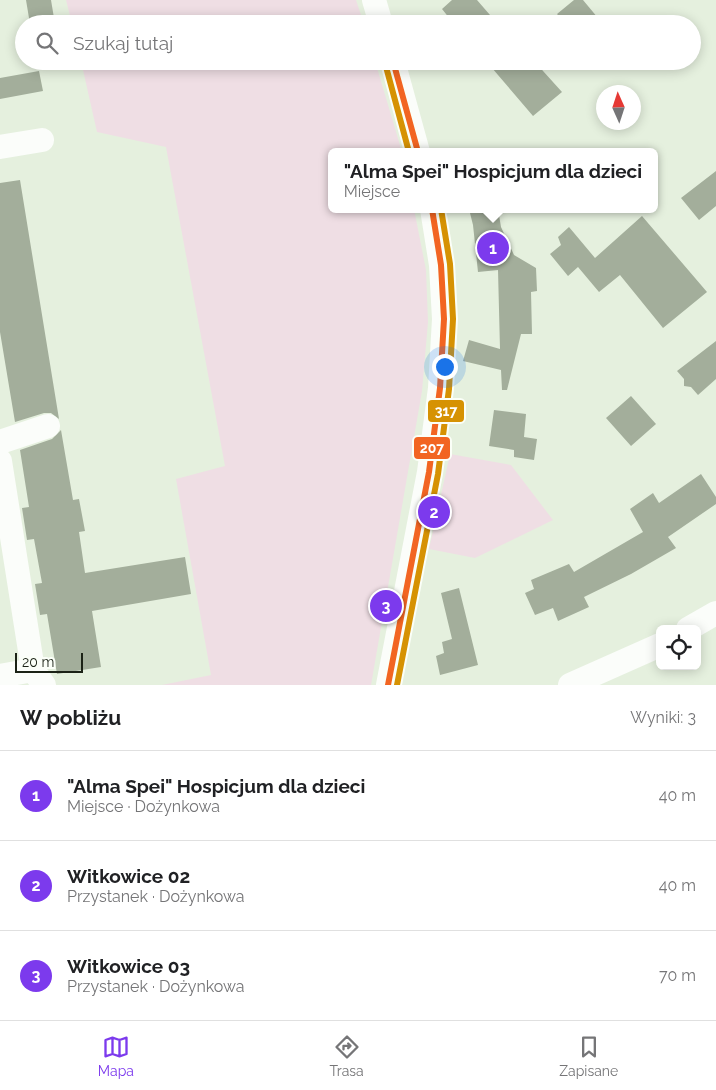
<!DOCTYPE html>
<html lang="pl">
<meta charset="utf-8">
<style>
:root{--surface:#fff;--page:#f2f2f2;--text:#202124;--muted:#757577;--line:#e0e0e0;--accent:#7c3aed}
body{margin:0;font-family:Raleway,sans-serif;background:var(--page);color:var(--text)}
.controls{position:absolute;right:15px;bottom:15px;display:grid;overflow:hidden;border-radius:8px;box-shadow:0 2px 12px #0003}
.controls button{width:45px;height:45px;display:grid;place-items:center;padding:0;border:0;border-bottom:1px solid var(--line);background:var(--surface);color:var(--text);font:25px sans-serif}
.compass{position:absolute;left:596px;top:85px;width:45px;height:45px;border-radius:50%;background:var(--surface);box-shadow:0 2px 12px #0003;rotate:357deg}
.scale{position:absolute;left:15px;bottom:12px;width:68px;box-sizing:border-box;padding-left:5px;border:2px solid #1b2216;border-top:0;font-size:14px;line-height:18px;white-space:nowrap;color:#1b2216;-webkit-text-stroke:4px #fbfff8;paint-order:stroke}
.you{position:absolute;left:444px;top:366px;width:18px;height:18px;margin:-12px;border:4px solid #fff;border-radius:50%;background:#1a73e8;box-shadow:0 0 0 8px #1a73e833}
.badge{display:grid;place-items:center;width:32px;height:32px;border-radius:50%;background:var(--accent);color:#fff;font-size:16px;font-weight:700}
.pin{position:absolute;translate:-50% -50%;border:2px solid #fff;box-shadow:0 1px 5px #0006}
.popup{position:absolute;left:328px;top:148px;width:330px;height:65px;box-sizing:border-box;display:grid;place-content:center;border-radius:8px;background:var(--surface);filter:drop-shadow(0 1px 4px #0005);font-size:16px;white-space:nowrap;color:var(--muted)}
.popup b{font-size:19px;color:var(--text)}
.popup::after{content:'';position:absolute;left:50%;top:100%;margin-left:-10px;border:10px solid transparent;border-top-color:var(--surface)}
.list{margin:0;padding:0;list-style:none}
h2{display:flex;justify-content:space-between;align-items:center;height:65px;margin:0;padding:0 20px;font-size:21px}
h2 small{font-size:16px;font-weight:400;color:var(--muted)}
.list li{display:grid;grid-template-columns:32px 1fr auto;gap:15px;align-items:center;box-sizing:border-box;height:90px;padding:0 20px;border-top:1px solid var(--line)}
.list b{display:block;font-size:19px;white-space:nowrap}
.list p{margin:0;font-size:16px;white-space:nowrap;color:var(--muted)}
.list em{font-size:16px;font-style:normal;color:var(--muted)}
.icon{flex:none;width:28px;height:28px;fill:none;stroke:currentColor;stroke-width:2;stroke-linecap:round;stroke-linejoin:round}
.map{position:relative;flex:none;width:716px;height:685px;overflow:hidden}
.search{position:absolute;background:var(--surface);box-shadow:0 2px 12px #0003;left:15px;right:15px;top:15px;height:55px;display:flex;align-items:center;gap:12px;box-sizing:border-box;padding:0 18px;border-radius:28px;color:var(--muted);font-size:19px}
.sheet{height:335px;background:var(--surface)}
nav{display:flex;justify-content:space-around;align-items:center;box-sizing:border-box;height:70px;border-top:1px solid var(--line);background:var(--surface);font-size:14px;color:var(--muted)}
nav a{display:grid;justify-items:center;gap:2px}
nav .on{color:var(--accent)}
.map>svg:first-child{display:block}
.green{fill:#efdee4}
.building{fill:#a3ae9b}
.lines{fill:none;stroke-linecap:round;stroke-linejoin:round}
.minor{stroke:#fbfdfa;stroke-width:24}
.bus-1-casing{stroke:#fbfff8;stroke-width:10}
.bus-2-casing{stroke:#fbfff8;stroke-width:10}
.bus-1{stroke:#f26522;stroke-width:6}
.bus-2{stroke:#d69203;stroke-width:6}
.line-badge{stroke:#fbfff8;stroke-width:2}
.badge-label{font-size:14px;text-anchor:middle;font-weight:bold;fill:#fff}
</style>
<div class="map">
<svg width="716" height="685" viewBox="0 0 716 685">
<rect width="100%" height="100%" fill="#e5f0de"/>
<!-- green -->
<path class="green" d="M66 0H356L364 24H72Z
M81 61H375L402 152H332V209H414L426 270 428 322 422 391 371 685H162L211 675 176 479 225 466 166 147 97 132Z
M450 454 511 465 553 520 475 558 429 549Z"/>
<!-- building -->
<path class="building" d="M26 0H51L55 24H30Z
M452 0H477L490 15 480 24H454L442 9Z
M574 0H583L603 24H566L557 14Z
M486 61H534L562 92 533 116Z
M39 71 43 91 0 99V78Z
M716 171V206L699 220 681 198Z
M20 180 59 419 51 413H44L15 422 0 332V183Z
M469 209H498L501 227 514 255 536 268 537 291 531 292 532 334H521L507 390H502L501 370 463 361 469 340 500 349 498 270 478 272 473 225Z
M642 216 707 292 663 328 620 275 599 292 578 267 568 276 550 254 561 245 558 237 569 227 595 258Z
M716 341V379L698 395 691 387 684 386V379L677 371Z
M631 396 656 424 631 446 606 418Z
M494 410 526 414 524 437 537 439 534 460 514 457V450L489 446Z
M61 430 73 500 79 499 85 531 79 532 85 573 185 557 191 594 92 611 101 667 57 674 47 614 40 615 35 584 42 583 34 539 27 540 22 508 29 507 20 450 52 439Z
M701 474 716 497V504L668 537 676 548 631 574 584 597 589 607 558 621 553 608 535 615 525 593 534 589 531 580 569 564 574 572 643 532 630 509 653 493 659 503Z
M459 588 478 665 440 675 436 656 444 653 442 642 452 639 441 593Z"/>
<g class="lines">
<!-- minor -->
<path class="minor" d="M374 0 381 24
M393 61 418 152
M0 147 42 140
M0 442 48 426
M0 461 33 670 44 685
M688 629 716 613
M0 676 33 670
M388 685 429 472 440 388 444 319 441 265 432 209
M570 685 660 645"/>
<!-- bus-1 casing -->
<g class="bus-1-casing">
<path id="bus-1" d="M393 61 418 152
M388 685 429 472 440 388 444 319 441 265 432 209"/>
</g>
<!-- bus-2 casing -->
<g class="bus-2-casing">
<path id="bus-2" d="M385 63 409 152
M397 685 438 474 449 389 453 319 450 264 441 209"/>
</g>
<!-- bus-1 -->
<use href="#bus-1" class="bus-1"/>
<!-- bus-2 -->
<use href="#bus-2" class="bus-2"/>
</g>
<g class="line-badge">
<rect x="427" y="399" width="38" height="24" rx="5" fill="#d69203"/>
<rect x="413" y="436" width="38" height="24" rx="5" fill="#f26522"/>
</g>
<g class="badge-label">
<text x="446" y="416">317</text>
<text x="432" y="453">207</text>
</g>
</svg>
<div class="controls">
<button><svg class="icon" aria-label="locate" viewBox="0 0 24 24"><circle cx="12" cy="12" r="6"/><path d="M12 2v4M12 18v4M2 12h4M18 12h4"/></svg></button>
</div>
<svg class="compass" viewBox="-18 -18 36 36"><path d="M0-13l5 13h-10z" fill="#e53935"/><path d="M0 13l5-13h-10z" fill="#757577"/></svg>
<div class="scale">20 m</div>
<div class="you"></div>
<div class="pin badge" style="left:493px;top:248px">1</div>
<div class="popup"><b>&quot;Alma Spei&quot; Hospicjum dla dzieci</b>Miejsce</div>
<div class="pin badge" style="left:434px;top:512px">2</div>
<div class="pin badge" style="left:386px;top:606px">3</div>
<div class="search"><svg class="icon" aria-label="search" viewBox="0 0 24 24"><circle cx="10" cy="10" r="6"/><path d="M15 15l6 6"/></svg>Szukaj tutaj</div>
</div>
<section class="sheet">
<h2>W pobliżu<small>Wyniki: 3</small></h2>
<ul class="list">
<li><span class="badge">1</span><div><b>&quot;Alma Spei&quot; Hospicjum dla dzieci</b><p>Miejsce · Dożynkowa</p></div><em>40 m</em></li>
<li><span class="badge">2</span><div><b>Witkowice 02</b><p>Przystanek · Dożynkowa</p></div><em>40 m</em></li>
<li><span class="badge">3</span><div><b>Witkowice 03</b><p>Przystanek · Dożynkowa</p></div><em>70 m</em></li>
</ul>
</section>
<nav>
<a class="on"><svg class="icon" aria-label="map" viewBox="0 0 24 24"><path d="M3 6l6-2 6 2 6-2v14l-6 2-6-2-6 2zM9 4v14M15 6v14"/></svg>Mapa</a>
<a><svg class="icon" aria-label="directions" viewBox="0 0 24 24"><path d="M12 3l9 9-9 9-9-9zM9 14v-3h6M13 9l2 2-2 2"/></svg>Trasa</a>
<a><svg class="icon" aria-label="saved" viewBox="0 0 24 24"><path d="M7 4h10v16l-5-4-5 4z"/></svg>Zapisane</a>
</nav>
